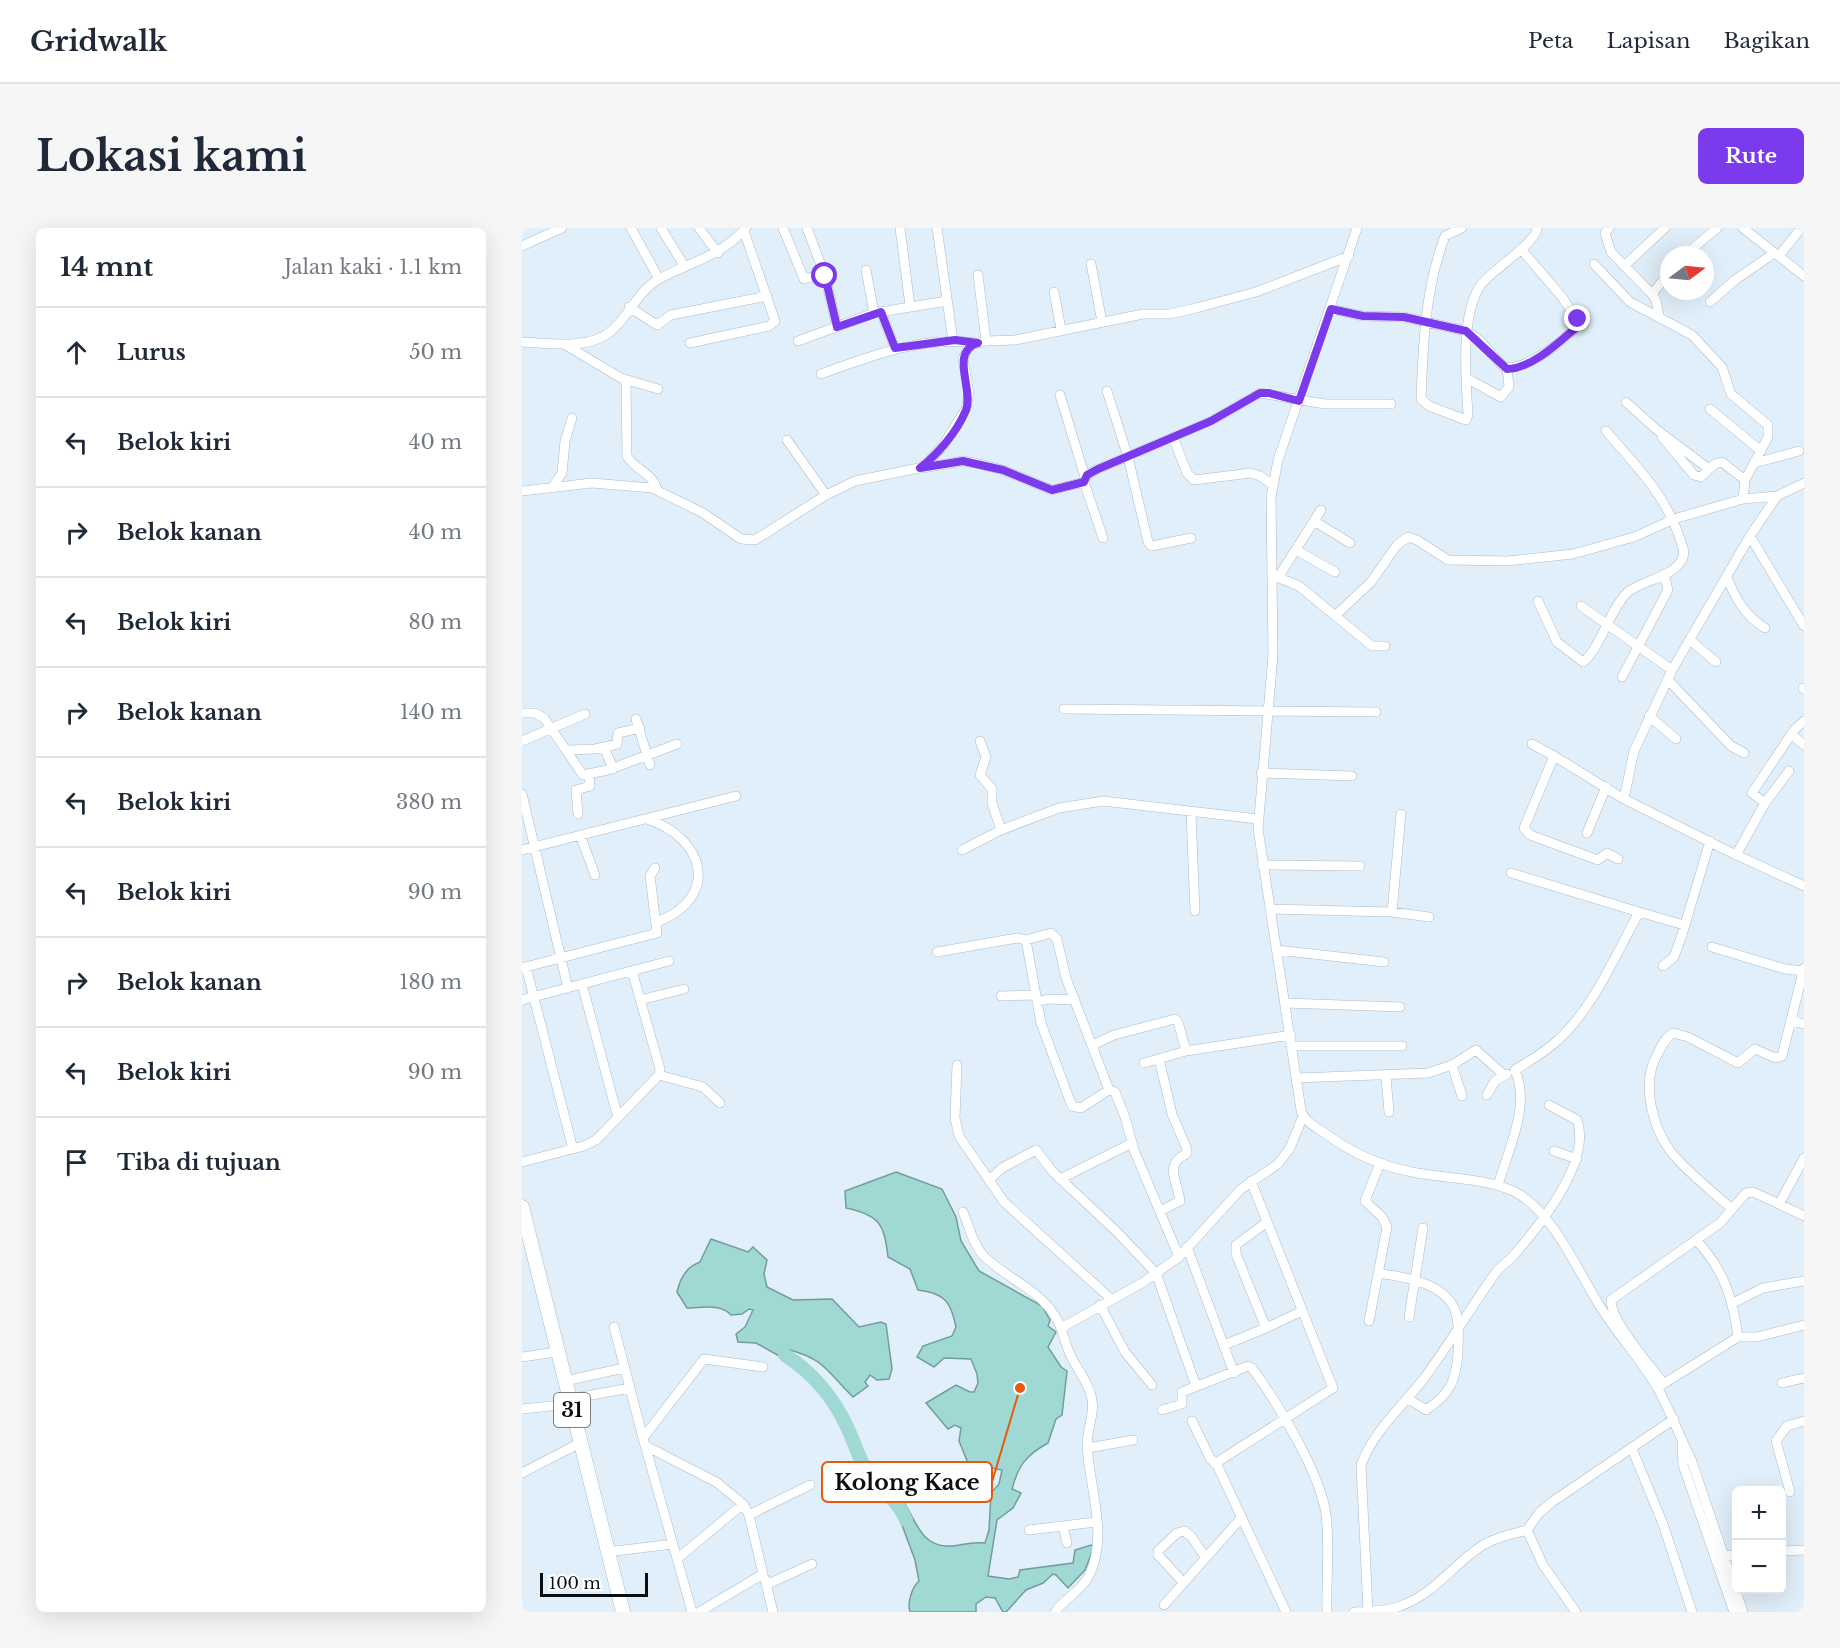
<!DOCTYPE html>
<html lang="id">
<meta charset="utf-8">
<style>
:root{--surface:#fff;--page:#f6f6f7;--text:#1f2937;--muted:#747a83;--line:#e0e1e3;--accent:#7c3aed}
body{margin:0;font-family:"Libre Baskerville",serif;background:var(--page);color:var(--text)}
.controls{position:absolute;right:18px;bottom:18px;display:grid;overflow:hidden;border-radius:9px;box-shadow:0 6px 24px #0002}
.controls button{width:54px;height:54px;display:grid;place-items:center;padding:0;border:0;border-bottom:2px solid var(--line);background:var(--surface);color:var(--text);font:30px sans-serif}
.compass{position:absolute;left:1138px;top:18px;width:54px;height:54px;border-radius:50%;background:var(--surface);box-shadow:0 6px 24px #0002;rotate:74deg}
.scale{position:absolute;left:18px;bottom:15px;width:108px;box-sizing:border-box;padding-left:6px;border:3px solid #0a0f13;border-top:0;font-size:16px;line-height:21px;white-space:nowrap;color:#0a0f13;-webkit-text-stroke:4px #fff;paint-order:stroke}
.stop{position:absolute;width:18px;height:18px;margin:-14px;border:4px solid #7c3aed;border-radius:50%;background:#fff}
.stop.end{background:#7c3aed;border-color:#fff;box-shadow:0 2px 6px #0008}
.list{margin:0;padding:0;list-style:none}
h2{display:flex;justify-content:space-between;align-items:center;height:78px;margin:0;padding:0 24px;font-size:26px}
h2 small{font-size:20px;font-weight:400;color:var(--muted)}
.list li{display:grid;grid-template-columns:39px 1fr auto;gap:18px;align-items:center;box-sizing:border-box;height:90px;padding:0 24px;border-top:2px solid var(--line)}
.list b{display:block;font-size:22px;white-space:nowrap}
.list em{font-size:20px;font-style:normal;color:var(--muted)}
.icon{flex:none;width:33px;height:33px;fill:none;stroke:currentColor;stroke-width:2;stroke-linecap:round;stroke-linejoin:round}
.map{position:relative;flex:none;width:1282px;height:1384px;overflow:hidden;border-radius:9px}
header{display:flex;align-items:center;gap:36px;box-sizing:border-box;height:84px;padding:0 30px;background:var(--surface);border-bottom:2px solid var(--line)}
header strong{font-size:28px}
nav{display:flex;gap:33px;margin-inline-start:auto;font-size:21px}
.intro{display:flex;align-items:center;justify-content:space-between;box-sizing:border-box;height:144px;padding:0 36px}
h1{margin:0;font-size:42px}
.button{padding:15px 27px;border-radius:9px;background:var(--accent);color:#fff;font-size:21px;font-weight:700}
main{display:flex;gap:36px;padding:0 36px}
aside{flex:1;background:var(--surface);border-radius:9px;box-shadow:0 6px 24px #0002}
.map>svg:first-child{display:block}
.water{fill:#a0d9d4;stroke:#739c9a;stroke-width:1.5}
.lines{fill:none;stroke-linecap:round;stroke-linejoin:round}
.river{stroke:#a0d9d4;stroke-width:14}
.minor-casing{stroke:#acbac6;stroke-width:10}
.highway-casing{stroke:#acbac6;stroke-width:15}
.minor{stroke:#fff;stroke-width:9}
.highway{stroke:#fff;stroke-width:14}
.route{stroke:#7c3aed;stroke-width:8}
.labels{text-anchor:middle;stroke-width:5;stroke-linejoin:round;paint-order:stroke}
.shield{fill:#fff;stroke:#54575a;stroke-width:1.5}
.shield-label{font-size:20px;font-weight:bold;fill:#0a0f13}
.leader{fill:none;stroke:#e8590c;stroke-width:2}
.callout-dot{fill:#e8590c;stroke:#fff;stroke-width:2}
.callout{fill:#fff;stroke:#e8590c;stroke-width:2}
.callout-label{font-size:22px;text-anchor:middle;font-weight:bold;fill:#0a0f13}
</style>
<header>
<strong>Gridwalk</strong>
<nav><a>Peta</a><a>Lapisan</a><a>Bagikan</a></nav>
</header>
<div class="intro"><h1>Lokasi kami</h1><a class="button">Rute</a></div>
<main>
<aside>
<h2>14 mnt<small>Jalan kaki · 1.1 km</small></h2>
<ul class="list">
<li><svg class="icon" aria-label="ahead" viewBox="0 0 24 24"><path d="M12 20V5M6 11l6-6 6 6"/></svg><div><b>Lurus</b></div><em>50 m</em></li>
<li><svg class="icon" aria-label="left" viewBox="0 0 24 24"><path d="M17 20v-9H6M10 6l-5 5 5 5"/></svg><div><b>Belok kiri</b></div><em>40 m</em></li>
<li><svg class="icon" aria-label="right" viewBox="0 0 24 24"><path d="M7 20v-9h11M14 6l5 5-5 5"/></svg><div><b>Belok kanan</b></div><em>40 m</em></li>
<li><svg class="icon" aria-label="left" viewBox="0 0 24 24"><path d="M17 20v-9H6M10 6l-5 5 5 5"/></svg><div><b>Belok kiri</b></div><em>80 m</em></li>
<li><svg class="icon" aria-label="right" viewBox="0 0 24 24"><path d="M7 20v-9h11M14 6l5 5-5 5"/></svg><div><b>Belok kanan</b></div><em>140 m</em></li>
<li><svg class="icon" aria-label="left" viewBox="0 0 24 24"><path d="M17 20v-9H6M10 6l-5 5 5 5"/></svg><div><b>Belok kiri</b></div><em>380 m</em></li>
<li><svg class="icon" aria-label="left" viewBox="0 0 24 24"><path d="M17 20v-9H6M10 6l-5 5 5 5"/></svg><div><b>Belok kiri</b></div><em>90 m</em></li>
<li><svg class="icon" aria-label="right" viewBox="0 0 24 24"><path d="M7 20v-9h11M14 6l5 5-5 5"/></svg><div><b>Belok kanan</b></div><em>180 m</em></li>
<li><svg class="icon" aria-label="left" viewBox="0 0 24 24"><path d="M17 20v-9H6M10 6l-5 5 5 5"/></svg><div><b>Belok kiri</b></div><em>90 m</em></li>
<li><svg class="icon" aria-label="arrive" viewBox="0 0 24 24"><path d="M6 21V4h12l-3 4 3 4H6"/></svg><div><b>Tiba di tujuan</b></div></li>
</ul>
</aside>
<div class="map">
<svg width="1282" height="1384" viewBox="0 0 1282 1384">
<rect width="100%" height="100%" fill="#e1effb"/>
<!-- water -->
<path class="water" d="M374 944 420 961 434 989 439 1013 457 1043 520 1078 528 1092 526 1098 534 1104 526 1119 539 1139 545 1143 540 1187 534 1191 526 1215C504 1227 496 1238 490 1261L499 1265 491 1280 475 1292 466 1348 487 1351 496 1349 498 1342 551 1335 553 1322 569 1317 572 1319 563 1342 546 1360 534 1347 531 1346 521 1355 504 1362 484 1384H481L473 1370 464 1369 454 1376V1384H388C385 1375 390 1359 397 1353L393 1332 374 1281 380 1272C394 1290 397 1317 425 1318 436 1319 447 1313 463 1315L467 1302 469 1265 477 1256 480 1242 446 1235 437 1213 439 1200 433 1197 426 1201 404 1175 434 1157 448 1164H452L456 1155 455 1146 449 1131 422 1130 412 1139 395 1129 401 1118 430 1108 434 1099C429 1074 423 1065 396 1062L388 1041 366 1029C362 995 357 987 324 980L323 963Z
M189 1011 226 1024 231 1019 245 1032 242 1046 245 1059 271 1072 310 1071 337 1099 359 1094 364 1096 370 1141 367 1151 355 1152 348 1147 343 1154 346 1158 331 1169C305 1144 304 1132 268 1122L267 1125 278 1130 277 1139 234 1115 216 1114 214 1106 223 1099 231 1082 227 1081 220 1086 209 1087C199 1075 179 1080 165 1080L155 1064C158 1050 164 1039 178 1034Z"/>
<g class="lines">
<!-- river -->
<path class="river" d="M263 1127C290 1144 312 1170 325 1199 332 1213 336 1229 344 1241 356 1260 376 1271 384 1292"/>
<!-- minor casing -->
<g class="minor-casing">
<path id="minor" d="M109 0 137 51
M139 0 163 39
M177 0 196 25
M261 0 282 51 302 46
M285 0 303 48 315 99
M378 0 388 78
M415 0 431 113
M835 0 756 232 749 269 751 427 736 601 779 882C782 894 794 899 804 906 830 925 859 938 890 944 923 951 962 949 993 964 1030 983 1055 1041 1076 1075 1094 1105 1119 1131 1136 1161 1149 1184 1157 1208 1169 1231L1221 1384
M940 0 923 8C903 61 901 116 899 171L907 178 944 192 946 187C944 151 938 89 958 58 968 43 1016 14 1015 0
M1087 0 1083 5 1089 24 1130 66 1134 72 1137 88
M1221 0 1282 48
M0 18 40 0
M1163 27 1195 0
M1257 28 1279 0
M569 36 580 94
M1072 36 1108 74 1170 107 1200 139 1209 166 1246 197V209L1223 252 1221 271
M1102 38 1143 0
M344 42 352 85
M456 47 464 113
M532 64 539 101
M1130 66 1147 45
M1188 74 1213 52 1251 26
M107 79 135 97 149 87 245 68
M809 81 841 88 882 89 944 103 955 110 981 138C999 147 1047 110 1057 95L1040 69 999 21
M359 84 373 120
M276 113 352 85 425 73
M0 114C25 115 55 120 78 110 103 99 113 64 137 51 169 34 199 28 224 0
M168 115 247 98 253 93 222 3
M42 116 99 150 136 161
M299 146C349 128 399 108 454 115
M946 151 979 169 987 159 985 140
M104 152 105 228C113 243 131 244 135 262
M585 163 606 229 626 314 630 318 669 310
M538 167 563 249
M1104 174 1135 202 1187 241 1193 236 1200 234 1223 252
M1188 181 1239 223
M651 209 665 245 672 252 729 245 738 248 751 257
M1140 209 1172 247 1179 249 1187 241
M265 212 304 267
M1233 235 1277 223
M400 240 441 233 453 235 481 242 530 262 562 254 565 247 576 241 689 193 738 165 803 176H869
M562 254 581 310
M1282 255 1255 268 1228 308 1150 442 1112 523 1102 571 1208 624 1282 658
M31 258 40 245 43 213 50 190
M0 263 70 255 130 260 181 285 219 311 233 312 304 267 333 253 397 240 408 232 420 219 444 181 447 165 441 131 445 122 452 116 464 113 493 112 621 86H648L674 80 734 64 827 28
M792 293 828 315
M1228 308 1282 398
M774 322 813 344
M750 347 777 358 850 418H863
M757 348 799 282
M1205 349C1213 370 1223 388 1243 400
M1016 373 1035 414 1061 434C1077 423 1088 381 1105 365 1119 352 1148 351 1159 333 1164 326 1161 319 1158 311 1144 267 1114 238 1084 203
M1059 378 1150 442
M814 387 849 354 875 317 886 309 895 312 926 332 986 333 1051 326 1112 309 1152 291 1221 271 1255 268
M1168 412 1194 434
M1100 449 1146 362 1142 346
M1146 452 1209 518 1222 525
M1281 460 1282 461
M542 481 854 484
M0 485H13L22 490 61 547 86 542 155 516
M1127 488 1154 511
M114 491 128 537
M1269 506 1282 517
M0 513 63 486
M458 513 464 529 458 547 470 561V575L479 602
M1010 516 1032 528
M82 519 91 541
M47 522 73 521 95 516 96 505 118 500
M739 545 830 548
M0 566 46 760
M1243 575 1230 565 1272 502 1282 493
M669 585 673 683
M56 586 54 562 68 558 67 547
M125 591C183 610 199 669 135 694
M1065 605 1084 559
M58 607 73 647
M0 622 214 568
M440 622 479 602 537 580 581 573 736 591
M1214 627 1243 575 1267 543
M1096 631 1085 625 1076 632 1008 607 1002 600 1032 528 1102 571
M740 637 838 638
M989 645 1117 684
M748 681 870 684 907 689
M870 684 879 586
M504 712 529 705 535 711 544 750 587 862
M1190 719 1263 741 1282 743
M755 722 862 734
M415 724 495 710 504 712 519 795 548 873 550 878 559 880 587 862 593 864 603 889 612 922 657 1029
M1141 738 1152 729 1160 707 1188 613
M4 739 51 921
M0 740 135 705 128 648 133 640
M60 756 96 890
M479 768 514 767
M0 772 147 733
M118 772 162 761
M515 774 526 771 553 772
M764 775 878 779
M1270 793 1282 796
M571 817 592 807 653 791 656 794 664 823
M771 818H880
M637 831 650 886 665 921 664 926C641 937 656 954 658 973L638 983
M622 835 664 823 769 807
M435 837 433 890 437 908 482 974 589 1071
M930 837 940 868
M137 847 181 859 198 875
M864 849 867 884
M774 850 906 845 930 837 954 822 982 847
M965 867 973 853 985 846
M1032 923 1055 931
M0 934 62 918 74 912 137 847 138 841 110 743
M538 951 610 915
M467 952 480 940 514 922 531 944 594 1003 634 1045 674 1158
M976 957C986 922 1009 878 993 842 1007 833 1023 824 1035 813 1070 782 1095 725 1117 684L1162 697
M1257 976 1282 988
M1210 981C1190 963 1166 945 1149 924 1131 900 1120 859 1133 831 1138 822 1142 810 1151 805L1166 809 1216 835 1233 821 1253 830 1260 828 1282 740
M441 984C447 998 450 1014 460 1026 481 1049 516 1060 533 1088 541 1100 542 1114 548 1126 554 1140 565 1152 569 1167 574 1183 565 1200 565 1217 567 1259 587 1307 567 1348 559 1363 543 1370 533 1384
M745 994 714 1017V1026L744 1100 778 1084
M1175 1013C1202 1042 1211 1071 1216 1109
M665 1019 712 1145
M856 1045C881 1049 922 1054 933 1082 938 1095 936 1111 936 1124 934 1153 929 1165 904 1182L885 1170
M1211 1075 1241 1060 1282 1053
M578 1077 603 1124 630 1157
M887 1089 901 1000
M847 1093 865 999 860 989 843 973 858 935
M92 1099 121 1210
M539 1100 620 1055 657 1029 719 961 756 936 768 920 781 888
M702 1117 744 1100
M0 1129 34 1124
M43 1153 102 1140
M1141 1155C1128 1137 1089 1094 1089 1072L1198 995 1224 965 1231 964 1257 976 1282 930
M1260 1155 1282 1150
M1138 1158 1216 1109H1235L1282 1097
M48 1171 108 1160
M0 1181 49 1176
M640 1182 660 1176V1164L726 1138 730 1140C755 1174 799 1246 804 1287 808 1316 804 1354 805 1384
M670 1193 688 1230 695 1237 764 1384
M1160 1216 1161 1237 1212 1384
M124 1218 194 1254 221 1276
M566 1220 611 1212
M1110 1221 1141 1296 1170 1384
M695 1237 697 1233 811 1160 729 953
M0 1245 58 1215
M1268 1264 1254 1213 1265 1198 1282 1193
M227 1287 288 1257
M541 1298 545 1315
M507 1302 574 1294
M1005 1302 1021 1337 1054 1384
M1260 1323 1282 1322
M85 1324 151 1316
M1196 1330 1214 1326
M155 1331 221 1276 227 1287 241 1346 177 1384
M243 1351 251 1384
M662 1355 636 1327V1323L655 1305 662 1303 669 1308 684 1330
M244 1357 290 1336
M642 1377 720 1289
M846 1383 839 1237C852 1202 881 1178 903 1149 929 1114 950 1077 975 1043 980 1037 987 1033 992 1027 1018 997 1070 933 1055 892L1027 877
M170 1384 121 1210 182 1131 241 1139
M832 1384C847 1383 864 1384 878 1378 913 1366 931 1336 961 1317 974 1309 990 1306 1005 1302L1017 1285 1030 1274 1152 1191"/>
</g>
<!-- highway casing -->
<g class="highway-casing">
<path id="highway" d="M0 979 101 1384"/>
</g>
<!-- minor -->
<use href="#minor" class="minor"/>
<!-- highway -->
<use href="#highway" class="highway"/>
</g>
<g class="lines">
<!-- route -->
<path class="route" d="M303 48 315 99 359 84 373 120 433 112 456 115C427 124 452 161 444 182 435 204 416 226 398 240L441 233 481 242 530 262 562 254 565 247 576 241 689 193 738 165H747L777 173 809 81 841 88 882 89 944 103 985 141C1011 140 1037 114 1056 98V91"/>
</g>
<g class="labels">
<!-- shield labels -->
<rect class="shield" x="32" y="1165" width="36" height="34" rx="4.5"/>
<g class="shield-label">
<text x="50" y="1189">31</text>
</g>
</g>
<!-- callouts -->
<path class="leader" d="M498 1160L470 1254"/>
<circle class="callout-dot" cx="498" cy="1160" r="6"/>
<rect class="callout" x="300" y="1234" width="170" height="40" rx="6"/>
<g class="callout-label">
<text x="385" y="1262">Kolong Kace</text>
</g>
</svg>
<div class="controls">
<button>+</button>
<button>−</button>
</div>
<svg class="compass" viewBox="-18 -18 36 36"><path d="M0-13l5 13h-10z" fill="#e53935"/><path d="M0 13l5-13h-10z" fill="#747a83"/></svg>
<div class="scale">100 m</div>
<div class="stop" style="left:303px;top:48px"></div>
<div class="stop end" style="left:1056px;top:91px"></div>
</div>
</main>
